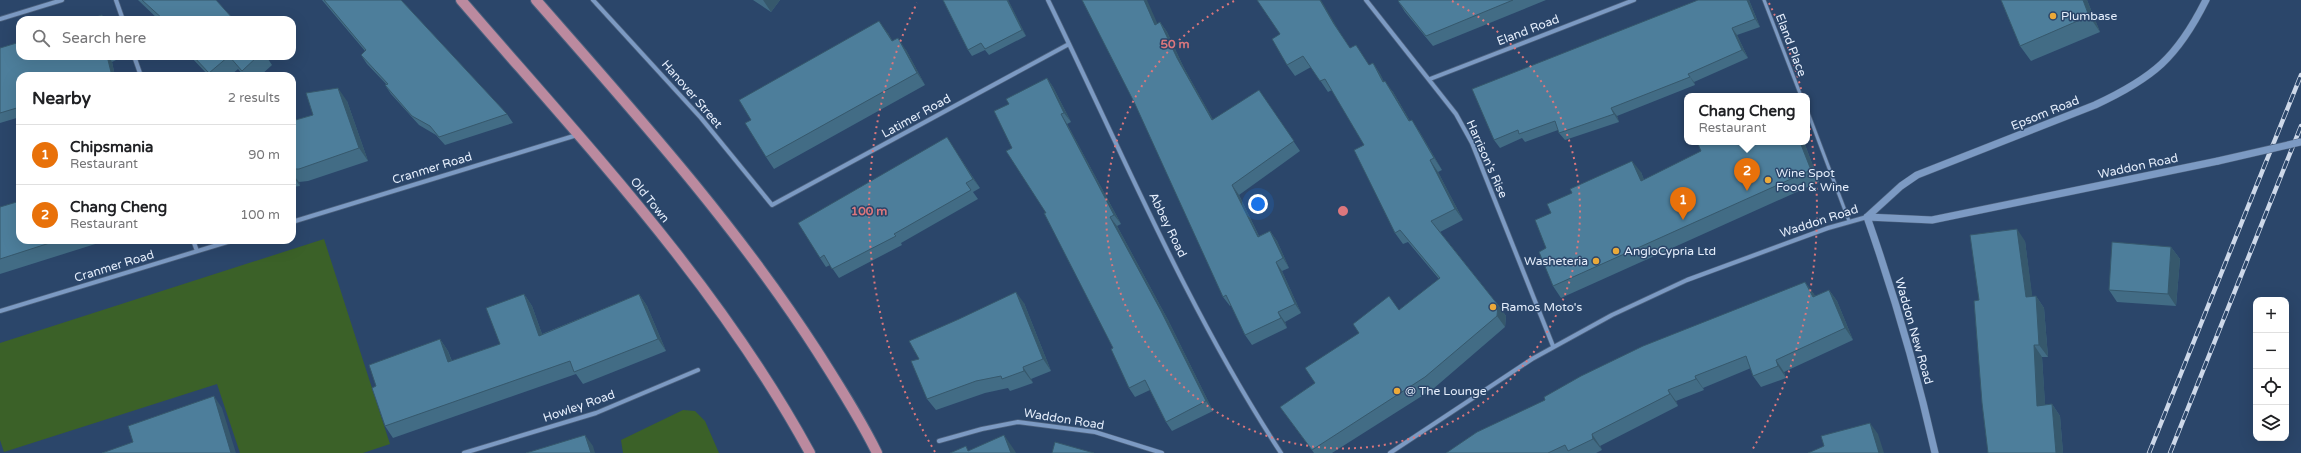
<!DOCTYPE html>
<meta charset="utf-8">
<style>
:root{--surface:#fff;--page:#f2f2f2;--text:#202124;--muted:#757577;--line:#e0e0e0;--accent:#b45309}
body{margin:0;font-family:"Varela Round",sans-serif;background:var(--page);color:var(--text)}
.controls{position:absolute;right:12px;bottom:12px;display:grid;overflow:hidden;border-radius:8px;box-shadow:0 4px 16px #0002}
.controls button{width:36px;height:36px;display:grid;place-items:center;padding:0;border:0;border-bottom:1px solid var(--line);background:var(--surface);color:var(--text);font:20px sans-serif}
.you{position:absolute;left:1258px;top:204px;width:14px;height:14px;margin:-10px;border:3px solid #fff;border-radius:50%;background:#1a73e8;box-shadow:0 0 0 6px #1a73e833}
.badge{display:grid;place-items:center;width:26px;height:26px;border-radius:50%;background:var(--accent);color:#fff;font-size:13px;font-weight:700}
.pin{position:absolute;translate:-50% -33px;filter:drop-shadow(0 1px 2px #0008)}
.pin::after{content:'';position:absolute;top:21px;width:14px;height:12px;background:inherit;clip-path:polygon(0 0,100% 0,50% 100%)}
.popup{position:absolute;left:1684px;top:93px;width:126px;height:52px;box-sizing:border-box;display:grid;place-content:center;border-radius:8px;background:var(--surface);filter:drop-shadow(0 1px 3px #0005);font-size:13px;white-space:nowrap;color:var(--muted)}
.popup b{font-size:15px;color:var(--text)}
.popup::after{content:'';position:absolute;left:50%;top:100%;margin-left:-8px;border:8px solid transparent;border-top-color:var(--surface)}
.list{margin:0;padding:0;list-style:none}
h2{display:flex;justify-content:space-between;align-items:center;height:52px;margin:0;padding:0 16px;font-size:17px}
h2 small{font-size:13px;font-weight:400;color:var(--muted)}
.list li{display:grid;grid-template-columns:26px 1fr auto;gap:12px;align-items:center;box-sizing:border-box;height:60px;padding:0 16px;border-top:1px solid var(--line)}
.list b{display:block;font-size:15px;white-space:nowrap}
.list p{margin:0;font-size:13px;white-space:nowrap;color:var(--muted)}
.list em{font-size:13px;font-style:normal;color:var(--muted)}
.icon{flex:none;width:22px;height:22px;fill:none;stroke:currentColor;stroke-width:2;stroke-linecap:round;stroke-linejoin:round}
.map{position:relative;flex:none;width:2301px;height:453px;overflow:hidden}
.search{position:absolute;background:var(--surface);box-shadow:0 4px 16px #0002;left:16px;top:16px;width:280px;height:44px;display:flex;align-items:center;gap:10px;box-sizing:border-box;padding:0 14px;border-radius:12px;color:var(--muted);font-size:15px}
.panel{position:absolute;background:var(--surface);box-shadow:0 4px 16px #0002;left:16px;top:72px;width:280px;height:172px;border-radius:12px}
.map>svg:first-child{display:block}
.green{fill:#3b6128}
.lines{fill:none;stroke-linecap:round;stroke-linejoin:round}
.service-casing{stroke:#4d627e;stroke-width:4.5}
.minor-casing{stroke:#4d627e;stroke-width:5.5}
.tertiary-casing{stroke:#4d627e;stroke-width:8}
.primary-casing{stroke:#4d627e;stroke-width:12}
.service{stroke:#7c9ac3;stroke-width:3}
.minor{stroke:#7c9ac3;stroke-width:4}
.tertiary{stroke:#7c9ac3;stroke-width:7}
.primary{stroke:#bb8a9f;stroke-width:10}
.rail-casing{stroke:#cdd8e9;stroke-width:4.5}
.rail{stroke:#2b466a;stroke-width:3;stroke-dasharray:9;stroke-linecap:butt}
.tertiary-bridge-casing{stroke:#4d627e;stroke-width:8;stroke-linecap:butt}
.tertiary-bridge{stroke:#7c9ac3;stroke-width:7}
.wall{fill:#426c85}
.shaded-wall{fill:#36586c}
.building{fill:#4d7e9b;stroke:#36586c}
.ring{fill:none;stroke:#dc777d;stroke-width:2;stroke-dasharray:2 4}
.poi-dot{fill:#eba939;stroke:#2b466a;stroke-width:1.5}
.labels{text-anchor:middle;stroke-width:3;stroke-linejoin:round;paint-order:stroke}
.poi-label{font-size:12px;fill:#e5eefc;stroke:#2b466a;text-anchor:start}
.street-label{font-size:12px;fill:#e5eefc;stroke:#2b466a}
.centre{fill:#dc777d;stroke:#2b466a;stroke-width:2}
.ring-label{font-size:12px;text-anchor:middle;font-weight:bold;fill:#dc777d;stroke:#2b466a;stroke-width:3;stroke-linejoin:round;paint-order:stroke}
</style>
<div class="map">
<svg width="2301" height="453" viewBox="0 0 2301 453">
<rect width="100%" height="100%" fill="#2b466a"/>
<!-- green -->
<path class="green" d="M324 239 390 444 363 453H240L217 384 4 452 0 440V343Z
M683 410 695 411 705 421 719 453H623L621 440Z"/>
<g class="lines">
<!-- service casing -->
<g class="service-casing">
<path id="service" d="M1764 0 1801 96
M1807 110 1849 221"/>
</g>
<!-- minor casing -->
<g class="minor-casing">
<path id="minor" d="M116 0 123 20
M593 0 701 118 772 205 1069 44
M1048 0C1122 152 1188 311 1281 453
M1366 0 1456 114 1472 143 1553 346
M0 19 62 0
M134 56 141 76
M1430 79 1634 0
M292 222 577 135
M193 240 197 251
M0 311 234 240
M939 441 982 429 1018 422 1095 432 1162 453
M464 453 596 413 698 370
M1390 453 1532 359 1612 315 1687 280 1828 228 1867 217"/>
</g>
<!-- tertiary casing -->
<g class="tertiary-casing">
<path id="tertiary" d="M1867 217 1901 186 1917 175 2095 105C2153 78 2177 58 2206 0
M1867 217 1932 220 2218 161
M1867 217C1894 294 1917 373 1935 453"/>
</g>
<!-- primary casing -->
<g class="primary-casing">
<path id="primary" d="M461 0C586 145 718 284 810 453
M536 0C635 113 736 225 817 351 838 384 860 418 877 453"/>
</g>
<!-- service -->
<use href="#service" class="service"/>
<!-- minor -->
<use href="#minor" class="minor"/>
<!-- tertiary -->
<use href="#tertiary" class="tertiary"/>
<!-- primary -->
<use href="#primary" class="primary"/>
<!-- rail casing -->
<g class="rail-casing">
<path id="rail" d="M2149 453 2301 75
M2170 453 2301 126"/>
</g>
<!-- rail -->
<use href="#rail" class="rail"/>
<!-- tertiary-bridge casing -->
<g class="tertiary-bridge-casing">
<path id="tertiary-bridge" d="M2218 161 2301 142"/>
</g>
<!-- tertiary-bridge -->
<use href="#tertiary-bridge" class="tertiary-bridge"/>
</g>
<!-- wall -->
<path class="wall" d="M138 0H216L234 20H159Z
M322 0H401L507 114 513 123 445 145 436 135 419 125 391 94 385 85H387L367 64 361 55 365 51Z
M753 0H780L771 12Z
M943 0H1008L1026 36 989 55 985 50 972 56 968 50Z
M1401 0H1546L1433 46 1405 12 1398 1Z
M1749 0 1760 27 1737 35 1748 58 1694 82 1695 85 1617 116 1619 122 1565 140 1559 133 1558 130 1525 142 1522 138 1500 148 1494 140Z
M2001 0H2087L2100 32 2031 61 2020 46Z
M1160 22 1167 32 1184 68 1213 120 1259 90 1300 151 1239 195 1259 236 1270 231 1277 241 1289 268 1282 271 1301 313 1285 322 1287 328 1252 345 1245 335 1231 305 1230 306 1223 297 1157 24Z
M888 33 892 41 906 50 925 85 774 169 766 157 751 120Z
M1280 34 1342 36 1350 48 1369 65 1373 63 1380 74 1384 82 1393 92 1410 121 1419 131 1442 170 1438 172 1463 220 1440 232 1498 305 1506 316 1505 327 1433 389 1332 453H1314L1280 407 1315 383 1399 310 1439 279 1408 242 1403 244 1395 233 1364 145 1332 90 1328 92 1311 67 1295 76 1287 65Z
M0 48 20 56H117L118 59 112 62 115 76H20V117L0 123Z
M190 56H266L272 65 260 76H244L238 69 230 76H209Z
M1047 78 1053 87 1071 122 1067 124 1121 224 1117 226 1168 320 1213 411 1172 431 1166 422 1150 390 1135 397 1129 388 1113 348 1046 213 1012 148 1009 104Z
M347 101 368 161 308 181 299 182 300 186 292 187V121L313 115Z
M1804 142 1819 182 1561 298 1553 286 1546 248 1641 172 1644 180Z
M953 147 980 188 973 192 978 199 901 243 902 245 839 278 830 265 826 267 820 258Z
M0 207 20 240H108L0 274Z
M2025 241 2032 297 2036 296 2044 308 2048 357H2042L2045 405 2052 404 2060 416 2063 453H1988L1979 300Z
M2171 247 2180 259 2176 306 2117 302 2109 290Z
M1805 282 1815 296 1829 290 1837 301 1853 340 1784 372 1786 378 1761 387 1753 376 1751 368 1703 388 1704 390 1676 401 1678 406 1600 446 1602 450 1596 453H1446Z
M524 294 532 306 542 334 639 294 647 306 666 351 583 384 576 374 393 438 385 426 376 386 440 339 448 351 452 361 500 344Z
M1024 303 1051 371 1031 379 1033 383 1010 391 1008 388 985 393 936 410 927 399 919 359Z"/>
<!-- shaded-wall -->
<path class="shaded-wall" d="M763 0H780L771 12Z
M1007 0H1008L1026 36 1022 30Z
M1144 0H1147L1162 34 1155 25Z
M1320 0H1321L1342 36 1334 24Z
M1747 0H1749L1760 27 1755 19Z
M2083 0H2087L2100 32 2089 16Z
M879 21 888 33 900 53 892 41Z
M1160 22 1167 32 1184 68 1219 130 1212 120 1177 58Z
M1732 28 1737 35 1748 58 1742 50Z
M898 38 906 50 925 85 917 73Z
M107 56H108L112 62 115 76H112Z
M1373 63 1380 74 1390 94 1383 82Z
M1688 74 1694 82 1695 85 1690 77Z
M1047 78 1053 87 1071 122 1064 113Z
M1385 81 1393 92 1417 133 1409 121Z
M338 88 347 101 368 161 359 148Z
M1611 108 1617 116 1619 122 1614 114Z
M1061 114 1067 124 1121 224 1114 215Z
M1412 120 1419 131 1442 170 1434 158Z
M947 137 953 147 980 188 973 179Z
M1800 142H1804L1819 182 1811 170Z
M1430 160 1438 172 1463 220 1455 209Z
M1632 161 1641 172 1649 193 1641 181Z
M292 173 299 182 300 186 292 175Z
M1232 185 1239 195 1264 247 1258 237Z
M1110 217 1117 226 1168 320 1213 411 1206 401Z
M2017 229 2025 241 2034 309 2026 297Z
M1270 231 1277 241 1289 268 1283 258Z
M2171 247 2180 259 2176 306 2168 294Z
M1276 262 1282 271 1301 313 1295 304Z
M1805 282 1814 294 1821 308 1813 297Z
M1829 290 1837 301 1853 340 1845 328Z
M1016 292 1024 303 1051 371 1043 359Z
M524 294 532 306 547 348 539 336Z
M639 294 647 306 666 351 658 339Z
M2036 296 2044 308 2048 357 2039 345Z
M1498 305 1506 316 1505 327 1497 316Z
M1278 312 1285 322 1287 328 1281 318Z
M440 339 448 351 456 374 448 362Z
M2034 345 2042 357 2046 418 2037 406Z
M1776 360 1784 372 1786 378 1778 366Z
M1023 367 1031 379 1033 383 1024 371Z
M1695 376 1703 388 1704 390 1696 379Z
M1668 390 1676 401 1678 406 1670 394Z
M214 396 222 408 236 453H231Z
M2052 404 2060 416 2063 453H2056Z
M1870 423 1878 434 1884 453H1879Z
M1592 434 1600 446 1602 450 1593 439Z
M585 435 593 446 595 453H591Z
M1004 435 1015 451 1016 453H1011Z"/>
<!-- building -->
<path class="building" d="M142 0H216L234 20H164Z
M324 0H401L507 114 439 137 430 126 412 116 385 85 388 84 361 55 366 50Z
M943 0H1007L1022 30 985 49 981 43 968 50Z
M1082 0H1144L1155 25 1160 22 1177 58 1212 120 1259 90 1294 141 1232 185 1258 237 1270 231 1283 258 1276 262 1295 304 1278 312 1281 318 1245 335 1226 295 1223 297 1135 104Z
M1257 0H1320L1334 24 1350 48 1356 45 1369 65 1373 63 1383 82 1385 81 1409 121 1412 120 1434 158 1430 160 1455 209 1431 221 1498 305 1497 316 1425 377 1312 450 1280 407 1315 383 1305 368 1359 333 1353 324 1389 296 1399 310 1440 278 1400 230 1395 233 1354 150 1364 145 1325 79 1320 81 1303 56 1287 65 1272 39 1280 34 1261 6Z
M1401 0H1513L1426 36 1398 1Z
M1698 0H1747L1755 19 1732 28 1742 50 1688 74 1690 77 1611 108 1614 114 1559 133 1555 121 1519 134 1518 130 1494 140 1472 89Z
M2001 0H2083L2089 16 2020 46Z
M102 15 103 20H87Z
M879 21 892 41 898 38 917 73 766 157 745 123 751 120 739 100Z
M20 42V56H107L112 76H20V107L0 113V48Z
M193 56H258L242 71 229 56 209 73Z
M1047 78 1064 113 1061 114 1114 215 1110 217 1161 311 1206 401 1166 422 1145 380 1129 388 1111 349 1113 348 1044 213H1046L1006 151 1012 148 994 111 1009 104 1006 99Z
M338 88 359 148 299 169H292V121L313 115 306 93Z
M947 137 973 179 966 183 971 190 894 234 896 236 832 269 824 255 820 258 798 223Z
M1697 142H1800L1811 170 1553 286 1539 252 1546 248 1535 220 1551 213 1547 204 1572 193 1570 189 1632 161 1641 181 1701 151Z
M20 201V240H59L0 259V207Z
M2017 229 2026 297 2036 296 2039 345H2034L2037 406 2052 404 2056 453H1988L1982 403 1974 301 1979 300 1970 235Z
M2112 242 2171 247 2168 294 2109 290Z
M1805 282 1813 297 1829 290 1845 328 1776 360 1778 366 1753 376 1746 356 1695 376 1696 379 1668 390 1670 394 1592 434 1593 439 1568 451 1565 445 1548 453H1446L1477 432 1545 400 1544 397 1581 376 1643 346Z
M1016 292 1043 359 1023 367 1024 371 1002 379 1001 376 976 381 927 399 911 361 919 359 909 341 959 319Z
M524 294 539 336 639 294 658 339 574 372 570 361 385 426 372 388 376 386 369 365 440 339 448 362 500 344 486 308Z
M214 396 231 453H102L133 442 128 426Z
M1870 423 1879 453H1808L1824 446 1821 436Z
M585 435 591 453H526Z
M1004 435 1011 453H950L966 446 968 451Z
M1055 442 1094 453H1052Z"/>
<!-- distance rings -->
<g class="ring">
<path d="M1452 1A237 237 0 1 1 1234 1"/>
<path d="M935 452A474 474 0 0 1 917 3M1769 3A474 474 0 0 1 1751 452"/>
</g>
<!-- markers -->
<g class="poi-dot">
<circle cx="2053" cy="16" r="4"/>
<circle cx="1768" cy="180" r="4"/>
<circle cx="1616" cy="251" r="4"/>
<circle cx="1596" cy="261" r="4"/>
<circle cx="1493" cy="307" r="4"/>
<circle cx="1397" cy="391" r="4"/>
</g>
<g class="labels">
<!-- poi labels -->
<g class="poi-label">
<text x="2061" y="20">Plumbase</text>
<text x="1776" y="177">Wine Spot<tspan x="1776" dy="14">Food &amp; Wine</tspan></text>
<text x="1624" y="255">AngloCypria Ltd</text>
<text x="1588" y="265" text-anchor="end">Washeteria</text>
<text x="1501" y="311">Ramos Moto's</text>
<text x="1405" y="395">@ The Lounge</text>
</g>
<!-- street labels -->
<g class="street-label">
<text transform="translate(1528 30) rotate(-21)" y="4">Eland Road</text>
<text transform="translate(1791 45) rotate(69)" y="4">Eland Place</text>
<text transform="translate(692 94) rotate(49)" y="4">Hanover Street</text>
<text transform="translate(2045 113) rotate(-22)" y="4">Epsom Road</text>
<text transform="translate(916 116) rotate(-29)" y="4">Latimer Road</text>
<text transform="translate(1487 159) rotate(66)" y="4">Harrison's Rise</text>
<text transform="translate(2138 166) rotate(-12)" y="4">Waddon Road</text>
<text transform="translate(432 168) rotate(-17)" y="4">Cranmer Road</text>
<text transform="translate(650 200) rotate(51)" y="4">Old Town</text>
<text transform="translate(1819 221) rotate(-18)" y="4">Waddon Road</text>
<text transform="translate(1168 225) rotate(64)" y="4">Abbey Road</text>
<text transform="translate(114 266) rotate(-17)" y="4">Cranmer Road</text>
<text transform="translate(1914 331) rotate(74)" y="4">Waddon New Road</text>
<text transform="translate(579 406) rotate(-19)" y="4">Howley Road</text>
<text transform="translate(1064 419) rotate(9)" y="4">Waddon Road</text>
</g>
</g>
<circle cx="1343" cy="211" r="6" class="centre"/>
<g class="ring-label">
<text x="1175" y="48">50 m</text>
<text x="869" y="215">100 m</text>
</g>
</svg>
<div class="controls">
<button>+</button>
<button>−</button>
<button><svg class="icon" aria-label="locate" viewBox="0 0 24 24"><circle cx="12" cy="12" r="6"/><path d="M12 2v4M12 18v4M2 12h4M18 12h4"/></svg></button>
<button><svg class="icon" aria-label="layers" viewBox="0 0 24 24"><path d="M12 4l9 5-9 5-9-5zM3 14l9 5 9-5"/></svg></button>
</div>
<div class="you"></div>
<div class="pin badge" style="left:1683px;top:220px;background:#e8710a">1</div>
<div class="pin badge" style="left:1747px;top:191px;background:#e8710a">2</div>
<div class="popup"><b>Chang Cheng</b>Restaurant</div>
<div class="search"><svg class="icon" aria-label="search" viewBox="0 0 24 24"><circle cx="10" cy="10" r="6"/><path d="M15 15l6 6"/></svg>Search here</div>
<section class="panel">
<h2>Nearby<small>2 results</small></h2>
<ul class="list">
<li><span class="badge" style="background:#e8710a">1</span><div><b>Chipsmania</b><p>Restaurant</p></div><em>90 m</em></li>
<li><span class="badge" style="background:#e8710a">2</span><div><b>Chang Cheng</b><p>Restaurant</p></div><em>100 m</em></li>
</ul>
</section>
</div>
